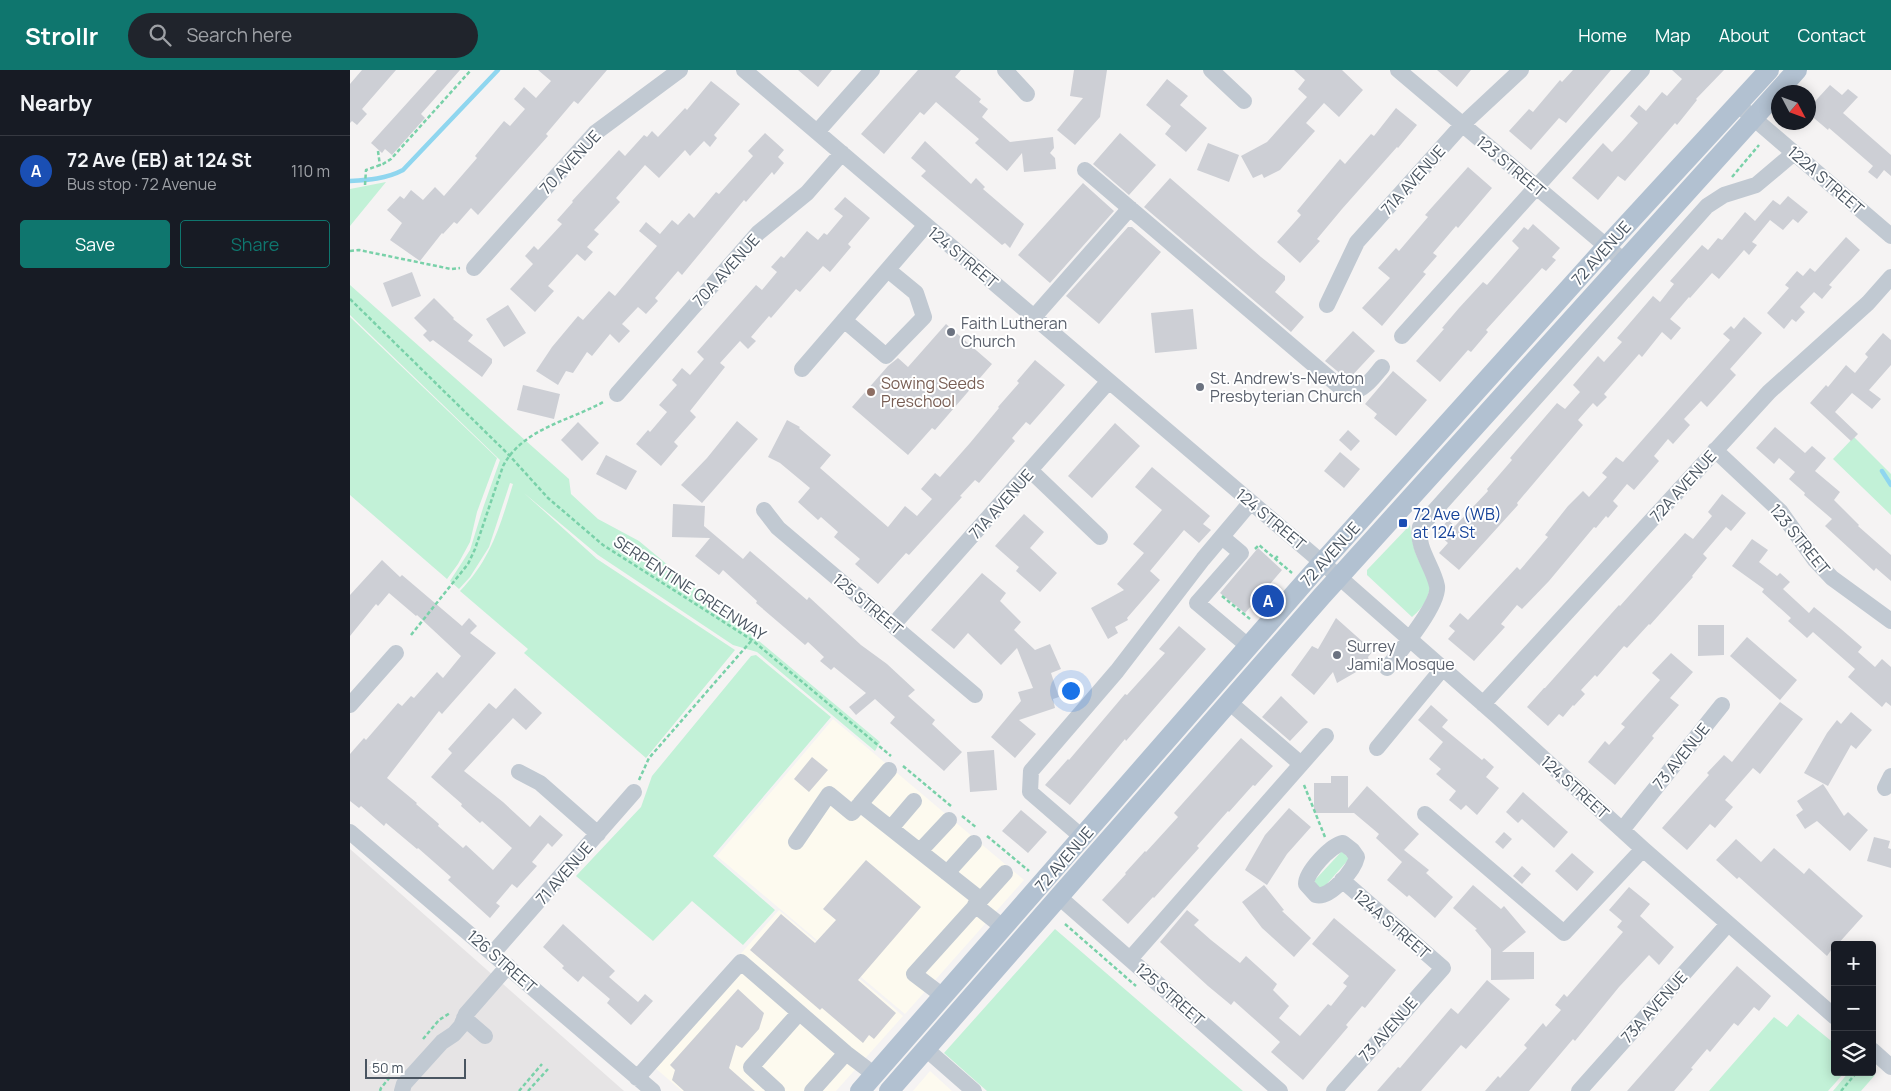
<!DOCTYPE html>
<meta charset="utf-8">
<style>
:root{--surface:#171b24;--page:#20242c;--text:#f1f3f6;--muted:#9ea1a6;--line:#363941;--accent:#0f766e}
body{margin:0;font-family:Manrope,sans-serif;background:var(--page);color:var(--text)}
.controls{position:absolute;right:15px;bottom:15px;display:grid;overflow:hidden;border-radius:5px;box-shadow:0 2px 12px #0003}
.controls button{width:45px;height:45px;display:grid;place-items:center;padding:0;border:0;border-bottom:1px solid var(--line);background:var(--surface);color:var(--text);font:25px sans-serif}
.compass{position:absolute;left:1421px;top:15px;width:45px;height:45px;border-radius:50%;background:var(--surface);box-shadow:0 2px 12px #0003;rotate:131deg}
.scale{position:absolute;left:15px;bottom:12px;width:101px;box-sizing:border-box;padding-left:5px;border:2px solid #4a5561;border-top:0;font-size:14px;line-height:18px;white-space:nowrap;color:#4a5561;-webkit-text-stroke:4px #fff;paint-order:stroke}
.you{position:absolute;left:720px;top:620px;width:18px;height:18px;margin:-12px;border:4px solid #fff;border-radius:50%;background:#1a73e8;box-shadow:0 0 0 8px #1a73e833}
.badge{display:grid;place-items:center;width:32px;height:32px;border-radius:50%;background:var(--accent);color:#fff;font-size:16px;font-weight:700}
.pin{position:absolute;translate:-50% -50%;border:2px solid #fff;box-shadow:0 1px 5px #0006}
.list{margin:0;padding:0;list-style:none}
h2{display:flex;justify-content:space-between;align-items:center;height:65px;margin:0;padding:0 20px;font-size:21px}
h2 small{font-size:16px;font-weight:400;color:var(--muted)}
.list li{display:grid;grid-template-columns:32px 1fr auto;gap:15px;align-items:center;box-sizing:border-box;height:70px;padding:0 20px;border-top:1px solid var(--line)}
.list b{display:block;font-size:19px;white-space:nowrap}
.list p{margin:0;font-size:16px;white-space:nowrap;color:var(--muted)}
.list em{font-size:16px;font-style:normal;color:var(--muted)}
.actions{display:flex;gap:10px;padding:15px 20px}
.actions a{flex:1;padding:11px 0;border:1px solid var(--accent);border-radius:5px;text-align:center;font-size:18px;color:var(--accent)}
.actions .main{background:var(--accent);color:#fff}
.icon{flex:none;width:28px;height:28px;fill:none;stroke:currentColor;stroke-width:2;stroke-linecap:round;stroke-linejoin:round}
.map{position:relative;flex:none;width:1541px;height:1021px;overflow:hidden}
header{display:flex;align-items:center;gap:30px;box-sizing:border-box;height:70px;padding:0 25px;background:var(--accent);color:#fff}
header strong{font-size:24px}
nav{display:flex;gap:28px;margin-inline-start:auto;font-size:18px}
.search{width:350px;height:45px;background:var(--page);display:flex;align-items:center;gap:12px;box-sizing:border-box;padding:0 18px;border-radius:28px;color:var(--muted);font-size:19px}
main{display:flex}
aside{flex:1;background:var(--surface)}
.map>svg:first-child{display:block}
.commercial{fill:#fdfaef}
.education{fill:#e6e4e5}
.green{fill:#c2f1d7}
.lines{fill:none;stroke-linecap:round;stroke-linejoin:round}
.stream{stroke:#8fd6ef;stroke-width:4.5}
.building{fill:#cdcfd5}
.path{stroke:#79d1a9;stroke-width:2.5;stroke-dasharray:4 2.5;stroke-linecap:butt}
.minor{stroke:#c1c9d2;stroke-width:16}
.major{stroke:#b2c1d1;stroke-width:20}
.worship-dot{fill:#6b7280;stroke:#fff;stroke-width:2}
.education-dot{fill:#8d6e63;stroke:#fff;stroke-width:2}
.transit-dot{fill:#1a4fb4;stroke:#fff;stroke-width:2}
.labels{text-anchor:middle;stroke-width:4;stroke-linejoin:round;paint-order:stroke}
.street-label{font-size:16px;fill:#4a5561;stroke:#fff}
.worship-label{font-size:16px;fill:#5b616d;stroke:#fff;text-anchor:start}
.education-label{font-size:16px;fill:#785e54;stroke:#fff;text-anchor:start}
.transit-label{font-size:16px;fill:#164399;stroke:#fff;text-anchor:start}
</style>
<header>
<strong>Strollr</strong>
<div class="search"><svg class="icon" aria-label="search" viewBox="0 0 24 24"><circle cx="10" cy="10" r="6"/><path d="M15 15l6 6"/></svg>Search here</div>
<nav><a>Home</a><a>Map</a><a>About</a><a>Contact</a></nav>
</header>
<main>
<aside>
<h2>Nearby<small></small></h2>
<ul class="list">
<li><span class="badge" style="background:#1a4fb4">A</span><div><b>72 Ave (EB) at 124 St</b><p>Bus stop · 72 Avenue</p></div><em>110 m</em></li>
</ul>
<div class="actions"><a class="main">Save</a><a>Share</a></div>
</aside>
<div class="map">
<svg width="1541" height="1021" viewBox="0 0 1541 1021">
<rect width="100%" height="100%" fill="#f5f3f3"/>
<!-- commercial -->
<path class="commercial" d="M483 649 674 810 555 944 367 786Z
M429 840 553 946 486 1021H332L297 991Z
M580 1001 602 1021H563Z"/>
<!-- education -->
<path class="education" d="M0 779 274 1021H0Z"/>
<!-- green -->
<path class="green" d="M36 112 0 156V119Z
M0 215 219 409 221 424 248 449 289 471 530 672 525 681 407 582 383 575 248 485 174 423 247 489 385 580 296 688 174 583 178 579 110 521C141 489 150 456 163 414L160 413 139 477 120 507 109 519 100 511 120 480 133 438 150 390 0 245Z
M0 247 147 388 127 442 120 472 108 494 97 509 0 425Z
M1504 367 1541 404V445L1483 389Z
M1060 455C1063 480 1066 489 1081 510 1079 527 1075 536 1062 547L1017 505V500Z
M406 585 481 647 363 786 425 840 393 875 342 831 303 871 226 806 291 737 302 706 401 586Z
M992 781 999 789 975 816 969 818 965 814V810Z
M705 859 893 1021H637L594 983Z
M1448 944 1485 974V1002H1495L1478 1021H1359L1424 947 1437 957Z
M1499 1002H1522L1525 1005 1511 1021H1483Z"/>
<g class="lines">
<!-- stream -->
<path class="stream" d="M0 111C18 110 36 109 53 100L148 0
M1532 401 1541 415"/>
</g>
<!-- building -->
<path class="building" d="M12 0H46L12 39 17 44 7 55 2 51 0 53V14Z
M87 0H110L71 44 75 48 42 85 35 79 32 83 21 73Z
M188 0H257L228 34 224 31 196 64 198 66 128 145 121 138 107 154 104 152 93 164 92 163 70 191 40 170 52 153 37 140 50 126 54 129 61 120 73 130 85 117 94 126 127 88 125 86 154 51 160 56 175 39 164 29 174 17 186 28 201 11Z
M448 0H482L468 17Z
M568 0H611L605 7 631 29 629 32 638 39 632 47 660 72 703 67 704 78 700 83 705 88 706 99 674 102 672 83 657 101 625 73 629 69 586 32 574 45 570 42 534 84 511 64Z
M724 0H757L750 47 725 75 707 60 733 28 720 26Z
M944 0H992L1013 20 989 47 974 33 956 53 965 61 930 100 914 108 912 104 903 108 891 86 917 72 957 27 948 19 955 10Z
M1087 0H1121L1107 17Z
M1223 0H1261L1216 53 1209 48 1181 80 1159 61 1179 39 1183 42 1210 10 1212 12Z
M1322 0H1374L1346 29 1347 30 1327 55 1325 53 1275 111 1268 106 1248 130 1222 108 1253 73 1262 82 1274 69 1288 53 1280 46 1289 35 1296 41 1312 22 1317 26 1332 9Z
M817 9 838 26 830 35 857 58 836 82 815 64 821 56 796 35Z
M361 11 390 34 364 65 367 68 360 77 354 71 340 86 335 80 309 108 295 95 266 128 270 132 244 160 249 164 237 177 243 182 235 191 227 184 198 216 204 221 185 242 160 219 183 194 175 186 184 176 188 180 212 154 207 150 223 132 222 131 269 80 275 86 294 65 297 67 302 61 308 67 335 38 337 40Z
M1480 15 1492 25 1498 19 1508 27 1493 43 1541 85V106L1534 100 1527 109 1518 102 1523 96 1479 58 1478 60 1458 43V39Z
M1046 38 1067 55 1048 78 1047 77 992 139 967 169 970 171 950 193 927 172 951 145 947 141 990 89 995 94 1021 64 1024 66Z
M415 63 434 80 428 87 434 93 424 105 422 102 396 132 394 130 332 205 328 201 305 228 308 231 296 244 288 237 272 254 280 261 269 273 260 264 242 286 237 282 223 303 216 301 208 315 186 301 202 277 228 246 233 250 259 221 265 226 307 176 289 161 296 152 310 164 322 150 328 155 339 143 344 148 366 122 369 124 403 86 398 81Z
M770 63 806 95 779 125 743 94Z
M575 71 621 114 626 108 635 117 633 119 674 154 660 178 655 173 652 175 571 106 576 101 561 88Z
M858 73 889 85 879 112 847 100Z
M1118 97 1142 118 1108 158 1106 156 1083 183 1087 186 1073 202 1076 204 1032 256 1012 238 1040 208 1028 198 1046 178 1049 181 1078 147 1075 145Z
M820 108 911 187 935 206V210L925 222 954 247 941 262 794 137Z
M733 113 764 141 700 213 668 185Z
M1438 126 1458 142 1448 153 1443 149 1433 160 1420 150 1402 172 1407 175 1399 185 1394 180 1369 209 1362 203 1340 228 1339 227 1320 249 1331 258 1321 270 1312 262 1292 287 1289 284 1254 324 1257 327 1247 337 1243 333 1228 350 1233 355 1167 433 1168 435 1109 500 1089 483 1098 473 1087 463 1098 450 1105 456 1138 421 1137 419 1162 390 1160 388 1207 333 1215 339 1230 322 1223 315 1248 286 1254 292 1272 272 1267 268 1303 226 1310 232 1324 214 1320 211 1352 175 1358 180 1368 168 1372 170 1395 142 1405 151 1423 130 1430 135Z
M495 127 520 148 498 174 501 177 480 202 473 196 450 222 446 219 421 248 419 246 401 267 406 271 398 279 390 271 370 293 375 297 340 341 346 347 324 372 328 376 311 396 286 374 298 360 300 362 317 342 309 335 327 315 322 310 332 298 340 305 354 289 347 282 406 215 412 220 427 202 421 197 431 186 434 188 457 161 468 170 474 163 477 165 493 146 484 139Z
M1183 154 1210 178 1202 187 1206 190 1196 201 1192 198 1136 260 1138 262 1121 282 1118 280 1090 312 1066 291 1094 259 1092 258 1109 238 1133 212 1137 215 1169 178 1162 171 1174 157 1178 160Z
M778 157H782L811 182 749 254 716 226Z
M1496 167 1510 180 1479 215 1482 217 1472 229 1464 222 1450 237 1455 242 1446 252 1442 249 1434 259 1417 243 1439 218 1435 215 1447 201 1453 206 1460 198 1465 202Z
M62 202 71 226 42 237 33 213Z
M84 228 104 248 103 249 123 265 118 271 142 289V293L132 307 83 270 80 272 73 265 77 261 64 248Z
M158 235 176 263 154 277 136 249Z
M843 239 847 279 805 283 801 243Z
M1394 247 1412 263 1380 299 1386 305 1357 337 1351 331 1334 349 1340 355 1323 374 1318 369 1304 386 1309 391 1284 420 1277 414 1263 431 1268 436 1258 448 1256 446 1246 458 1244 457 1199 511 1172 539 1167 535 1151 554 1155 557 1124 591 1098 569 1105 561 1099 556 1110 543 1118 550 1167 497 1170 500 1198 467 1195 465 1218 436 1233 421 1239 427 1257 407 1252 403 1266 387 1273 392 1380 270 1373 264 1381 256 1384 259Z
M596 254 642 294 585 360 582 358 558 385 502 337 538 296 548 288 558 297Z
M1003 261 1025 281 998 310 975 291Z
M1533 263 1541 270V295L1519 320 1531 329 1522 339 1502 323 1485 342 1508 364 1501 371 1460 333 1476 315 1478 317 1496 295 1505 303 1518 287 1515 284Z
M685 290 715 315 680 355 676 352 662 368 665 371 629 413 625 410 610 426 612 427 559 485 556 483 528 514 505 494 510 489 484 467 488 462 471 447 468 450 448 432 460 418 430 393 418 387 437 350 450 357 449 358 481 385 470 398 538 457 555 436 567 446 582 429 571 419 585 403 590 407 620 373 649 338 648 337 669 313 667 311Z
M1043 301 1077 330 1046 366 1024 348 1027 344 1015 334Z
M173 315 210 324 204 349 167 340Z
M387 351 408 369 352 433 331 415 357 388Z
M228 352 249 373 232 391 211 370Z
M765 353 790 376 742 428 718 406Z
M1425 357 1455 383 1462 376 1476 388 1465 401 1490 422 1484 430 1509 455 1508 456 1541 485V511L1526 498 1524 501 1475 456 1482 449 1454 425 1455 423 1439 409 1445 402 1429 388 1424 394 1406 378Z
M998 360 1010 371 1001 381 989 370Z
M990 382 1010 399 994 418 974 401Z
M256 385 287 401 276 420 246 404Z
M802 397 860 446 853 454 861 460 849 473 834 460 800 501 810 510 777 548 778 550 765 557 768 563 758 569 741 538 774 520 767 514 794 483 783 474 812 440 785 417Z
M1372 424 1396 443 1381 461 1376 457 1353 484 1357 488 1342 506 1343 507 1300 555 1299 554 1277 578 1274 576 1247 607 1245 605 1231 620 1235 624 1224 636 1223 635 1213 647 1209 644 1198 656 1177 637 1194 618H1195L1269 535 1270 536 1335 463 1343 469 1362 446 1358 442Z
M323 434 355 436 354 456 393 489 400 481 457 530 459 527 511 575 537 594 565 620 558 626 585 650 582 654 612 682 594 701 540 653 545 647 525 629 506 645 499 637 516 623 484 597 481 600 470 591 474 587 458 572 455 575 406 533 407 531 373 500 369 505 345 486 360 468 322 467Z
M674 444 694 462 680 478 707 503 690 522 666 501 669 497 645 476Z
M1402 469 1418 480 1409 492 1427 506 1430 503 1440 512 1433 519 1459 543 1464 537 1491 559 1512 577 1508 582 1525 597 1532 589 1541 597V636L1536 632 1532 637 1498 607 1505 599 1463 562 1457 568 1438 551 1441 548 1412 522 1414 519 1382 496Z
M908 478 932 500 895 543 870 523Z
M32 490 50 507 52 505 112 556 119 548 127 556 120 563 146 583 92 644 89 641 37 708 67 733 66 734 89 754 88 756 113 778 116 775 143 800 162 778 132 751 130 753 111 736 112 734 81 707 102 683 98 679 139 633 146 639 165 618 192 643 176 660 163 648 114 701 153 732 180 757 190 745 213 765 202 777 198 773 182 792 187 796 167 818 162 814 146 833 150 836 140 848 98 810 101 807 68 778 67 779 36 753 34 756 11 736 9 738 0 731V684L14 668 16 670 48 633 52 636 61 626 64 628 87 602 93 608 111 586 67 545 66 546 39 523 28 536 26 534 0 566V525Z
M632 503 656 523 650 531 671 552 664 560 685 580 700 574 711 599 701 603 709 627 703 629 705 638 669 650 686 664 665 688 641 667 671 631 668 622 683 618 667 578 651 595 618 563 604 579 581 560Z
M986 548 1023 581 1018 587 1020 594 987 613 983 602 964 625 941 605 962 576 968 579Z
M1348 555H1374V585L1348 586Z
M829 556 856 579 776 671 775 669 720 735 695 715 718 689 719 690 775 624 777 625 815 583 809 579Z
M1397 567 1447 610 1430 630 1380 586Z
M1321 583 1343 602 1320 628 1329 635 1302 666 1304 668 1265 715 1238 692 1255 671 1259 675 1275 657 1271 654 1310 610 1302 603Z
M931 626 958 652 940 671 912 647Z
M1430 632 1453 649 1410 704 1403 698 1375 730 1383 737 1365 758 1360 754 1337 780 1312 758 1359 705 1357 703 1374 685 1382 692Z
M1081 635 1098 650 1092 657 1132 690 1134 688 1144 697 1136 707 1149 718 1127 745 1116 735 1111 740 1099 730 1106 721 1086 704 1091 699 1079 689 1093 672 1068 650Z
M1501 642 1522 660 1506 679 1501 675 1478 716 1454 703 1477 663 1487 650 1491 654Z
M891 668 923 696 905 716 903 715 879 742 878 741 847 776 849 778 804 828 803 827 778 854 752 830 776 804 775 803 795 781 796 782 828 747 824 743Z
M644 680 647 720 620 722 617 682Z
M462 687 478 700 459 722 444 709Z
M981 706H998V738L1017 716 1069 764 1054 780 1079 800 1076 803 1103 827 1085 848 1059 825 1057 827 1037 810 1052 792 1026 768 1029 764 1004 743H964V713H981Z
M1473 714 1494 746 1498 742 1518 760 1500 781 1467 751 1455 759 1446 745 1453 740 1447 731Z
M1173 722 1218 762 1204 778 1172 749 1168 753 1156 742Z
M939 738 961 757 937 784 917 815 895 800 915 765Z
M671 740 697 762 678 783 652 761Z
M1154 762 1162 769 1153 779 1145 772Z
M1524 767 1540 771 1538 778 1541 779V798L1517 791Z
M1386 769 1411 792 1424 778 1454 804 1459 798 1513 846 1487 875H1485L1477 886 1389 807 1387 809 1366 790Z
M1222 783 1244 802 1227 821 1205 801Z
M516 790 571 837 508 910 546 943 524 969 519 965 513 973 472 938 470 940 400 880 431 844 465 873 486 850 473 839Z
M1172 796 1181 804 1172 814 1163 806Z
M914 815 934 840 932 841 961 868 944 887 912 858 892 832Z
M1123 815 1151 839 1154 836 1176 862 1152 882H1184V909L1141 910V879L1125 860 1127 859 1103 838Z
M1279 817 1300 834 1290 846 1324 877 1309 895 1299 885 1269 917 1225 971 1223 969 1179 1021H1135L1148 1006 1150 1008 1177 978 1174 975 1193 953 1196 957 1211 940 1205 935 1214 924 1217 927 1273 862 1267 857 1272 851 1259 840Z
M837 840 849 850 844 855 861 870 890 893 896 886 927 914 923 920 939 936 929 948 950 966 978 934 981 936 997 916 993 913 999 906 962 874 984 848 1046 900 1015 938 1012 936 996 955 998 957 953 1010 921 982 930 972 884 931 881 935 858 916 810 872Z
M213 854 265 901 259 907 288 932 295 924 303 931 281 955 257 933 260 929 233 906 228 912 212 898 214 896 193 877Z
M1387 896 1421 926 1409 941 1404 937 1388 956 1384 953 1360 982 1357 979 1341 998 1343 999 1324 1021H1277Z
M1137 910 1160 929 1116 979 1111 975 1071 1021H1027L1048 997 1050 998 1101 938 1108 944Z
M388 919 414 943 409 959 392 978 386 975 379 998 405 1021H334L322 1010 325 1000 320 995Z"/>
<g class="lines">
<!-- path -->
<path class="path" d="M28 81 30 96
M1382 107 1409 75
M15 115 16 100 33 94 41 89 121 0
M0 181 9 180 101 199 110 198
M0 229 159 385 198 428 253 475 402 570 541 686
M905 479 909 475 942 503
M925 489 929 485
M872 526 900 549
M61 565 118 494 125 479 153 396C173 358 220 351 255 331
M553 696 601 736
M289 710 299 688 402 570
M954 715 975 767
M612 746 627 758
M637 766 679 801
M715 854 786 916
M73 969 89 950 100 943
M30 1021 31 1018 40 1007
M169 1021 192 994
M178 1021 198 999
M1491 1021 1507 1002"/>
<!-- minor -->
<path class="minor" d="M394 0 989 507 1147 646 1293 779 1485 947
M655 0 677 24
M861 0 894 31
M1048 0 1274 191
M1394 40 1541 166
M467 62 522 0
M735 100 991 318C1011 327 1021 310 1032 297
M124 198 245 63 330 0
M977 235 1007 172 1112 55 1171 0
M684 247 780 138
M494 250 536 286 574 247 566 223 538 200
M1052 266 1292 0
M452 299 576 155
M267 324 408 163 457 123 492 83
M1365 380 1430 441 1465 490 1482 508 1541 551
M681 401 750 467
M414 440 428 458 625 625
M872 467 891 483 847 533 898 576
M543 555 759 311
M1037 598C1048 584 1090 534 1087 516 1083 496 1066 478 1070 457L1357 136 1374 125 1406 115 1444 83
M879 632 951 694
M1133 634 1419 322 1518 233 1541 207
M0 635 46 583
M1027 678 1093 598
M169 702 190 713 248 764
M1535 718 1541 706
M510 734 539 700
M1075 744 1214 863 1293 779
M541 758 564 731
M1272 760 1372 635
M0 762 303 1021
M732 767 680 722 681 701 767 601 853 489 901 432
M446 772 479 724 502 743 510 734 630 829
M993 773 1002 780 1007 787C1004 800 980 829 966 825L956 814C956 802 981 775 993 773Z
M570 781 599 750
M597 803 624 773
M709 827 930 1021
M625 835 654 858
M143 883 284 722
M780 889 976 666
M593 926 564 904 655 803
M114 948 135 966
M576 979 624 1021
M1522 980 1541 997
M287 1008 391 892 496 983 525 1005
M52 1021 54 1014 92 972 104 964 111 956 116 944 158 896
M427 1021 401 997 449 943
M462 1021 496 983
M984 1021 1093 898 992 810
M1229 1021 1378 854"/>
<!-- major -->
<path class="major" d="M510 1021 960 506 1257 176 1419 0
M539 1021 971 527 1447 0"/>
</g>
<!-- markers -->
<g class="worship-dot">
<circle cx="601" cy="262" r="5"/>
<circle cx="850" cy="317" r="5"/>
<circle cx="987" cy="585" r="5"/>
</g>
<circle class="education-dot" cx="521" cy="322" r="5"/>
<rect class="transit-dot" x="1048" y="448" width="10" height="10" rx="2.5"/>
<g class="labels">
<!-- street labels -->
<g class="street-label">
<text transform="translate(220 92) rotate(-47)" y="6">70 AVENUE</text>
<text transform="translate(1161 96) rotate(40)" y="6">123 STREET</text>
<text transform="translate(1063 110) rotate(-48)" y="6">71A AVENUE</text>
<text transform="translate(1476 110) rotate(41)" y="6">122A STREET</text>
<text transform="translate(1251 183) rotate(-48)" y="6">72 AVENUE</text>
<text transform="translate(613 187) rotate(40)" y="6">124 STREET</text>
<text transform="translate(376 200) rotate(-48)" y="6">70A AVENUE</text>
<text transform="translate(1333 416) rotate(-48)" y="6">72A AVENUE</text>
<text transform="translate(651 434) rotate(-48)" y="6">71A AVENUE</text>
<text transform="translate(921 449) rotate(40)" y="6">124 STREET</text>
<text transform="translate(1450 469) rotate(51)" y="6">123 STREET</text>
<text transform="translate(980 484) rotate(-48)" y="6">72 AVENUE</text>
<text transform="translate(340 518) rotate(33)" y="6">SERPENTINE GREENWAY</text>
<text transform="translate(518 534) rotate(40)" y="6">125 STREET</text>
<text transform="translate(1331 686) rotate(-51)" y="6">73 AVENUE</text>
<text transform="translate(1225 717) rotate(42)" y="6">124 STREET</text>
<text transform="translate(714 789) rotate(-49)" y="6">72 AVENUE</text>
<text transform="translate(214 803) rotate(-49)" y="6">71 AVENUE</text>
<text transform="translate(1042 854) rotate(41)" y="6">124A STREET</text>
<text transform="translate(152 891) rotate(41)" y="6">126 STREET</text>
<text transform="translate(820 924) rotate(41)" y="6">125 STREET</text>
<text transform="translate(1304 937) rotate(-48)" y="6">73A AVENUE</text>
<text transform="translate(1038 959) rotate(-49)" y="6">73 AVENUE</text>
</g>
<!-- worship labels -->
<g class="worship-label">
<text x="611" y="259">Faith Lutheran<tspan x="611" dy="18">Church</tspan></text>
<text x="860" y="314">St. Andrew's-Newton<tspan x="860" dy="18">Presbyterian Church</tspan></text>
<text x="997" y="582">Surrey<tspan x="997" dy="18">Jami'a Mosque</tspan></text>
</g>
<!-- education labels -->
<g class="education-label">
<text x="531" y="319">Sowing Seeds<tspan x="531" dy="18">Preschool</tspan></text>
</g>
<!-- transit labels -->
<g class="transit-label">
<text x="1063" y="450">72 Ave (WB)<tspan x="1063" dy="18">at 124 St</tspan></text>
</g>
</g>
</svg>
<div class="controls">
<button>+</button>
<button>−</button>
<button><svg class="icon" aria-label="layers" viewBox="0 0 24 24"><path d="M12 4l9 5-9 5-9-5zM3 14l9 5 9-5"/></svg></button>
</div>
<svg class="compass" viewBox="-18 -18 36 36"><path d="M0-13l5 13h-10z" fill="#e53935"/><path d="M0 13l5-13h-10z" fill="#9ea1a6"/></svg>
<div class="scale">50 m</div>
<div class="you"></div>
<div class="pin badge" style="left:918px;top:531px;background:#1a4fb4">A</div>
</div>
</main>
